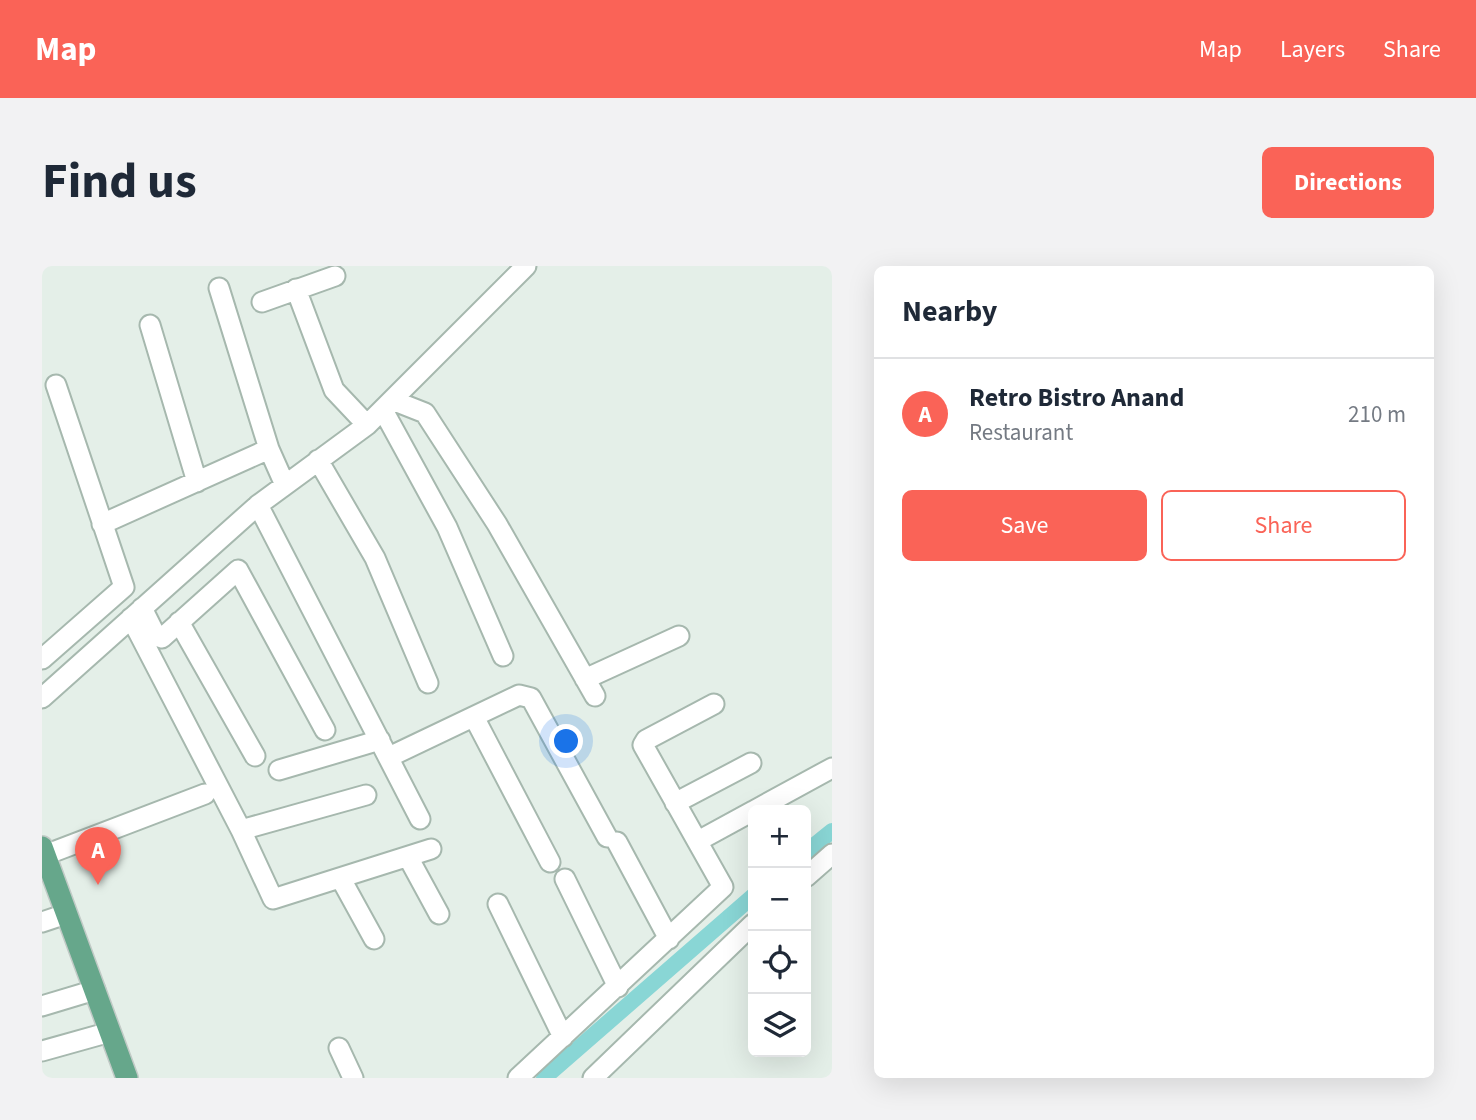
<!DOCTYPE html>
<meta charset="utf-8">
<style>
:root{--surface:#fff;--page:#f2f2f3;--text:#1f2937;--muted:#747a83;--line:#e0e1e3;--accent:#fa6357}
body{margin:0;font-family:"Source Sans 3",sans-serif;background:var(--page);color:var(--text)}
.controls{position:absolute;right:21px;bottom:21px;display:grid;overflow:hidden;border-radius:10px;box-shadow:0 7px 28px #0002}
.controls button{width:63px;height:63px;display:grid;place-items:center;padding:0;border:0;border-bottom:2px solid var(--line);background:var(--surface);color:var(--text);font:35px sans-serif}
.you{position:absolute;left:525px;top:476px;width:24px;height:24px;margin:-18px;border:5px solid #fff;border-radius:50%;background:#1a73e8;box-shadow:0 0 0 10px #1a73e833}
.badge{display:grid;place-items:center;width:46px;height:46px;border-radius:50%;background:var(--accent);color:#fff;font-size:23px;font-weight:700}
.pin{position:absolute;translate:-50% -58px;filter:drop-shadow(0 2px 4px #0008)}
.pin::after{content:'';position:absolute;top:37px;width:24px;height:21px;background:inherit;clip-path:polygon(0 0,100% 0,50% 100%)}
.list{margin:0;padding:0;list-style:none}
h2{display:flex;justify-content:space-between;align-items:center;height:91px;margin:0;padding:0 28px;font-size:30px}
h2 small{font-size:23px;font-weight:400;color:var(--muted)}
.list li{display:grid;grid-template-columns:46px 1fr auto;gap:21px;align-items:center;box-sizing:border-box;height:112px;padding:0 28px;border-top:2px solid var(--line)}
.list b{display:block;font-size:26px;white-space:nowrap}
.list p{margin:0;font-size:23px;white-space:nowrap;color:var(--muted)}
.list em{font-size:23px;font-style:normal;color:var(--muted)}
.actions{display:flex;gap:14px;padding:21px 28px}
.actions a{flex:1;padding:16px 0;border:2px solid var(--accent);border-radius:10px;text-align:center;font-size:24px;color:var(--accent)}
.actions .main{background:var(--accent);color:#fff}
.icon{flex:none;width:38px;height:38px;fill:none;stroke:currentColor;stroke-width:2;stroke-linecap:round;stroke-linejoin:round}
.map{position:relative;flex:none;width:790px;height:812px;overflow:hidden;border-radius:10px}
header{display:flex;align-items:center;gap:42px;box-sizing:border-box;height:98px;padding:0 35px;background:var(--accent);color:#fff}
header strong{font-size:33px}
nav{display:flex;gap:38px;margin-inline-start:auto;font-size:24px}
.intro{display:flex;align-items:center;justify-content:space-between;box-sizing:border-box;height:168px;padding:0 42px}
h1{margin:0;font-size:49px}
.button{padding:18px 32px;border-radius:10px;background:var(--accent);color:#fff;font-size:24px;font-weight:700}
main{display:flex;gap:42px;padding:0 42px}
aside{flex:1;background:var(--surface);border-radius:10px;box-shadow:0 7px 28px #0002}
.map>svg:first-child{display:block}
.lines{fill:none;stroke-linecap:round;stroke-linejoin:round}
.canal{stroke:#89d6d5;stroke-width:16}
.minor-casing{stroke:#a6b8ae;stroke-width:23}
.major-casing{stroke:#c1cac6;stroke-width:24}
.minor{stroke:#fff;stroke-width:19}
.major{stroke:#66a78b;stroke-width:21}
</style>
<header>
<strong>Map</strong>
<nav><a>Map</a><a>Layers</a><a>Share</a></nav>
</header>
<div class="intro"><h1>Find us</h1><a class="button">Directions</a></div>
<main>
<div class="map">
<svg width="790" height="812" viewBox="0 0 790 812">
<rect width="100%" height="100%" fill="#e4efe8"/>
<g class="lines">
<!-- canal -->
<path class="canal" d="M764 586 790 565
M502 812 711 630"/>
<!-- minor casing -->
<g class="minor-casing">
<path id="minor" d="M177 22 227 183 243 219
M254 23 292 124 325 159
M220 36 293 10
M108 59 155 216
M350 134 383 147 455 258 553 430
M341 144 405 261 461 390
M276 194 333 292 386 417
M216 239 378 553
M60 258 227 183
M100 342 114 370 120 372 196 304 283 464
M89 352 199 564 231 633 389 583
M137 356 213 490
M0 393 82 321 14 119
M543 413 637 370
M0 432 216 239 325 159 484 0
M432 451 508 596
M347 491 477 429 489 432 565 571
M237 504 338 474
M633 537 709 497
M713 544 790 502
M199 564 324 529
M656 575 711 545
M575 576 627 673
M3 589 163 528
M366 591 397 648
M764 611 790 588
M299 613 332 673
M523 613 576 721
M456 638 521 771
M0 656 24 648
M0 740 53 724
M297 782 311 812
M0 785 68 766
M476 812 681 621 601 479 604 474 672 438
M551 812 711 658"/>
</g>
<!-- major casing -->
<g class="major-casing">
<path id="major" d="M0 581 85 812"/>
</g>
<!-- minor -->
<use href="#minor" class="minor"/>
<!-- major -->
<use href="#major" class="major"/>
</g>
</svg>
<div class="controls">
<button>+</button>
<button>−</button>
<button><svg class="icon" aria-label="locate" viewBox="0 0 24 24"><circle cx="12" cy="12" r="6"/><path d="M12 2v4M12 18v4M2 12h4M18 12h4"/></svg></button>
<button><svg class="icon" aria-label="layers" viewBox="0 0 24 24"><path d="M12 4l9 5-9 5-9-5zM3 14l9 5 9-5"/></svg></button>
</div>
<div class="you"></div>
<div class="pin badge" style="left:56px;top:619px">A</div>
</div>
<aside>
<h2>Nearby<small></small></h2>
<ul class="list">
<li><span class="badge">A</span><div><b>Retro Bistro Anand</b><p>Restaurant</p></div><em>210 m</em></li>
</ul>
<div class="actions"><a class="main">Save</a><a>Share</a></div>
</aside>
</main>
